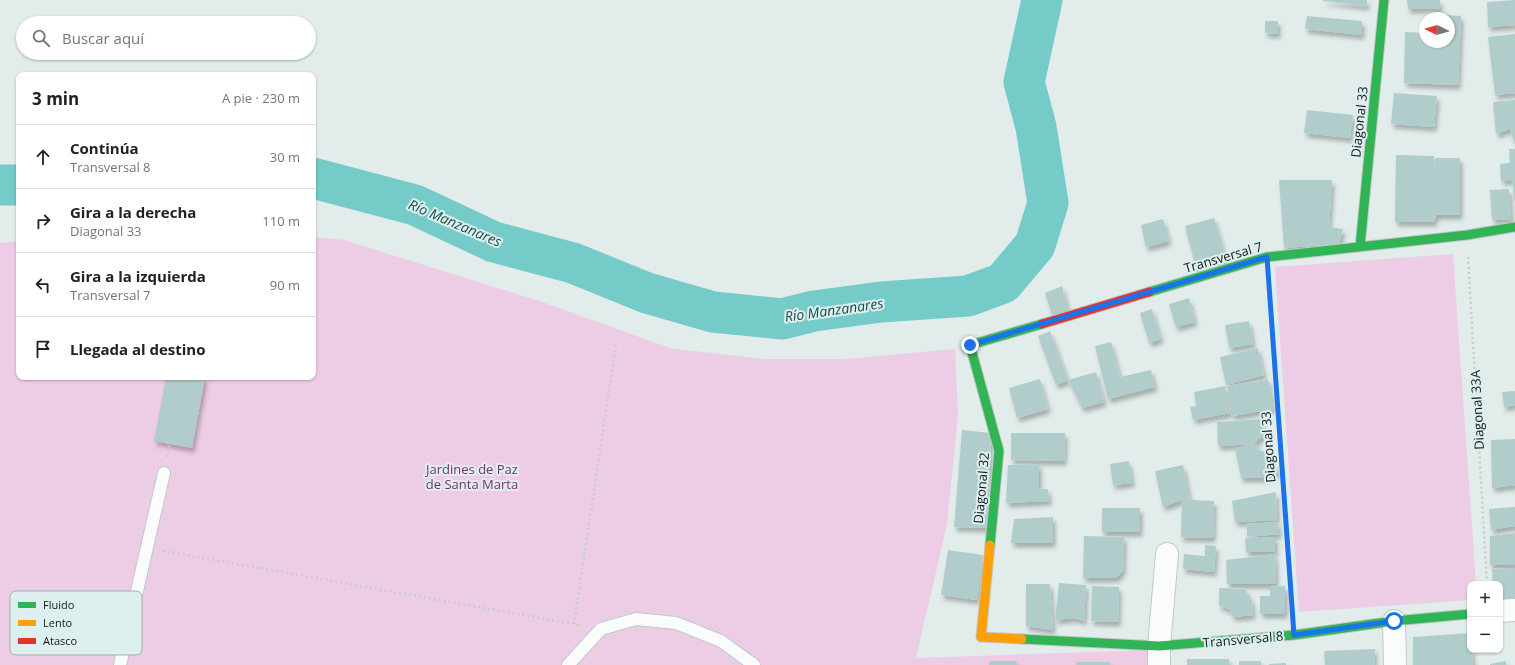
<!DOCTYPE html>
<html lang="es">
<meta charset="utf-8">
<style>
:root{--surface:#fff;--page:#f2f2f2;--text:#202124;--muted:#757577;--line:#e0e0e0}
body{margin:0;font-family:"Open Sans",sans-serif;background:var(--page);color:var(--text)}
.controls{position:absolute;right:12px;bottom:12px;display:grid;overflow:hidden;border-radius:8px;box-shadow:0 1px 3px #0004}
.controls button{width:36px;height:36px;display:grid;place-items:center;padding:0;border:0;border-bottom:1px solid var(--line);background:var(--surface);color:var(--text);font:20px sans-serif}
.compass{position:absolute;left:1419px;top:12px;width:36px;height:36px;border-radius:50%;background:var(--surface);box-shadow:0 1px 3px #0004;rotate:276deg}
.stop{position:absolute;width:12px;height:12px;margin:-9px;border:3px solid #1a73e8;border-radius:50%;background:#fff}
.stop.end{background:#1a73e8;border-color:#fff;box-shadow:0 1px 4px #0008}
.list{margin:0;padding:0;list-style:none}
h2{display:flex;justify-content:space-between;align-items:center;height:52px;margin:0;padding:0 16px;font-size:17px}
h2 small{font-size:13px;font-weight:400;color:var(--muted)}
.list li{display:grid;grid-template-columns:26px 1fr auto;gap:12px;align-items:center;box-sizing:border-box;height:64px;padding:0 16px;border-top:1px solid var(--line)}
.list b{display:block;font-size:15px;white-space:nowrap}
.list p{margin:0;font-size:13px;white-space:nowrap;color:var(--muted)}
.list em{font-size:13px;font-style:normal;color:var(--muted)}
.icon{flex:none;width:22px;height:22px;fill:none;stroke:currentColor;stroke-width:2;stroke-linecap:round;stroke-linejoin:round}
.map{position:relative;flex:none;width:1515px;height:665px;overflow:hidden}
.search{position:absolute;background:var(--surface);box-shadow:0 1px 3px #0004;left:16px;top:16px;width:300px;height:44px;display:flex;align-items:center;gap:10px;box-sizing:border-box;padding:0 14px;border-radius:22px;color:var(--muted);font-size:15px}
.panel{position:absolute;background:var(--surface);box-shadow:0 1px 3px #0004;left:16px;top:72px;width:300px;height:308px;border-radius:8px}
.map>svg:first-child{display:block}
.green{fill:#edcce6}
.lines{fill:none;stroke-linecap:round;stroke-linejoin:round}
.river{stroke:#74cbc8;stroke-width:41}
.building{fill:#b1cdcb;filter:url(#shadow)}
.lane-casing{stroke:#c0c8c8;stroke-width:14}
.street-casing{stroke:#c0c8c8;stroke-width:24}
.fast-casing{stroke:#c0c8c8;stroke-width:11}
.slow-casing{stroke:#c0c8c8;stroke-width:11}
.jam-casing{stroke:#c0c8c8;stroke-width:11}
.path{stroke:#c8cccb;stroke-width:2.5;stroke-dasharray:2 3;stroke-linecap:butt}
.lane{stroke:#fafcfc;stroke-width:12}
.street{stroke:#fafcfc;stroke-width:22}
.fast{stroke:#30b455;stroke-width:9}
.slow{stroke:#ff9f0a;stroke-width:9}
.jam{stroke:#e5322d;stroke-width:9}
.route{stroke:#1a73e8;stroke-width:5}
.labels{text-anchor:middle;stroke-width:4;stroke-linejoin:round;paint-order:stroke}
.street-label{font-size:13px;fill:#111817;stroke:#ddf0ef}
.park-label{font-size:13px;fill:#7e2d6b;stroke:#ddf0ef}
.water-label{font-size:14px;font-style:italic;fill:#174b49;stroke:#ddf0ef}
.key{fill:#ddf0ef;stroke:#a0afae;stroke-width:1}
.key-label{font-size:11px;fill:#111817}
</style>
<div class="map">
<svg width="1515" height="665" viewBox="0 0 1515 665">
<defs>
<filter id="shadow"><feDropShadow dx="2.5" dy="4.5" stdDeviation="2" flood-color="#0004"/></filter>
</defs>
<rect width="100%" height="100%" fill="#e1eceb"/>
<!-- green -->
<path class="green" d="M313 237 344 240 542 302 670 348 762 359H846L955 349 958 416 947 524 916 658 1149 650V665H0V243L19 241V377H313Z
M1453 254 1476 584H1470V600L1299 612 1275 267Z"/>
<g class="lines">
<!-- river -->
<path class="river" d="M313 178 415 205 494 242 573 263 647 293 713 312 782 319 814 311 881 302 968 296 1003 283 1035 245 1048 203 1036 127 1024 82 1042 0
M0 185H19"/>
</g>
<!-- building -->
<path class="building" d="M1323 0H1367V6L1323 1Z
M1407 0H1440V8L1408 9Z
M1515 0V25L1488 27 1487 2Z
M1446 15 1461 16 1458 85 1404 83 1405 32 1425 33V42H1449V18H1446Z
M1307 16 1362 21V35L1305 29Z
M1265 21H1278V34L1265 33Z
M1515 34V93L1495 95 1488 37Z
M1394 93 1437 96 1434 127 1391 124Z
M1515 100V145L1510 129 1496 134 1493 102Z
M1307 110 1353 115 1350 138 1304 133Z
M1509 149H1515V205L1512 180 1501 181 1500 164 1510 163Z
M1396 155 1434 156 1435 197V158H1460V215H1436L1434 222H1395Z
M1279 180H1332L1329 227 1343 229 1339 244 1284 248Z
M1509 189 1511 219 1492 220 1490 190Z
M1214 218 1227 264 1197 272 1185 226Z
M1163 219 1169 241 1146 247 1141 225Z
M1062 286 1068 309 1052 315 1045 293Z
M1189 298 1195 322 1176 327 1169 304Z
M1152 309 1161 339 1149 343 1140 313Z
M1249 321 1253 344 1229 348 1225 325Z
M1050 331 1068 380 1056 385 1038 336Z
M1111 342 1120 377 1151 370 1155 387 1108 399 1095 346Z
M1258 348 1264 375 1226 385 1220 357Z
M1096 372 1104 402 1082 408 1068 380Z
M166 377H205L192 448 154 441Z
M1040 379 1048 409 1017 418 1009 388Z
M1268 379 1273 409 1232 416 1227 386Z
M1225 386 1230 413 1193 420 1190 407 1196 406 1194 392Z
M1515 391V405L1504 407 1502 392Z
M1262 419 1263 436 1253 444 1218 446 1217 422Z
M962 430 991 433 988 528 954 527Z
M1011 433H1065L1064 461 1011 460Z
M1515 439V485L1492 488 1491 440Z
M1256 444 1258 450 1263 451 1279 472 1263 478H1241L1235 448Z
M1129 461 1132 483 1113 485 1110 464Z
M1039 464V487L1009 488 1048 489 1049 501 1006 503 1008 465Z
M1183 465 1190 500 1214 501 1213 538 1181 537 1182 500 1163 507 1155 471Z
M1276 492 1277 520 1235 522 1232 501Z
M1515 507V526L1491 530 1489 509Z
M1102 508H1140V532H1102Z
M1053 517V543H1011L1014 519Z
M1278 522 1279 534 1247 537V524Z
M1515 533V565H1490V536Z
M1084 536 1124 537 1123 571 1116 578H1083Z
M1275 537V552H1246L1245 538Z
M1205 545 1216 546 1214 572 1183 569 1184 554 1205 556Z
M948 550 983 555 977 600 941 595Z
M1275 554 1276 584H1227L1226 560Z
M1515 568V602L1500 603V584H1493L1492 569Z
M1059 583 1086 585 1084 621 1074 618 1055 620Z
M1026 584H1050L1053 630 1026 626Z
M1092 586 1119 587 1118 622 1091 621Z
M1285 586V614H1260V596H1270V587Z
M1219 588 1245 589 1252 601 1253 615 1233 617 1229 609 1219 606Z
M1470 633V650H1472L1473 665H1413V637Z
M1375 649 1374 665H1325L1324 651Z
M1187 659H1229V665H1187Z
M989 661H1017V665H989Z
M1239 661H1261V665H1239Z
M1506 661V665H1490V664Z
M1076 662H1110V665H1076Z
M1286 663V665H1269V664Z"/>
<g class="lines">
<!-- lane casing -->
<g class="lane-casing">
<path id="lane" d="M120 665 164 473
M568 665 601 629 636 619 676 623 721 641 754 665"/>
</g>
<!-- street casing -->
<g class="street-casing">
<path id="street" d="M1500 611 1515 610
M1394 621 1395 665
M1159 665V646L1167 554"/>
</g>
<!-- fast casing -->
<g class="fast-casing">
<path id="fast" d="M1360 247 1384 0
M1149 292 1267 257 1467 235 1515 227
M990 545 999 451 970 345 1042 324
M1022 639 1159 646 1294 635 1394 621 1470 614"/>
</g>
<!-- slow casing -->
<g class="slow-casing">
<path id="slow" d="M990 545 981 637 1022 639"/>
</g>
<!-- jam casing -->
<g class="jam-casing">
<path id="jam" d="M1042 324 1149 292"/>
</g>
<!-- path -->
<path class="path" d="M1468 257 1487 584
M1269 280 1293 612
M167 457 170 444
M163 551 580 625
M574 624 616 344"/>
<!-- lane -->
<use href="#lane" class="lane"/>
<!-- street -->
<use href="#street" class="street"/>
<!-- fast -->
<use href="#fast" class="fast"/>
<!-- slow -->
<use href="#slow" class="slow"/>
<!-- jam -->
<use href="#jam" class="jam"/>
</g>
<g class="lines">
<!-- route -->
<path class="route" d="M970 345 1267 257 1294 635 1394 621"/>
</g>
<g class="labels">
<!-- street labels -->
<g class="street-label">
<text transform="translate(1359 122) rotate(-84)" y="5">Diagonal 33</text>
<text transform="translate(1223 257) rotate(-16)" y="5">Transversal 7</text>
<text transform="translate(1477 410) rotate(-93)" y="5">Diagonal 33A</text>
<text transform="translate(1268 447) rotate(-94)" y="5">Diagonal 33</text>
<text transform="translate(981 488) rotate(-85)" y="5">Diagonal 32</text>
<text transform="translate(1243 639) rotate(-5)" y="5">Transversal 8</text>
</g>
<!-- park labels -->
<g class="park-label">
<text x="472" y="474">Jardines de Paz<tspan x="472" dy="15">de Santa Marta</tspan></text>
</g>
<!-- water labels -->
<g class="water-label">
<text transform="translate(455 223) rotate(23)" y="5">Río Manzanares</text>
<text transform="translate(834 310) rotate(-8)" y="5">Río Manzanares</text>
</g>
</g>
<!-- legend -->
<rect x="10" y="591" width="132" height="64" rx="6" class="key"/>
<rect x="18" y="602" width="18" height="6" fill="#30b455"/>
<rect x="18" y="620" width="18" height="6" fill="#ff9f0a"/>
<rect x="18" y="638" width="18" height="6" fill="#e5322d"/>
<g class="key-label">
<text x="43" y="609">Fluido</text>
<text x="43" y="627">Lento</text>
<text x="43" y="645">Atasco</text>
</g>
</svg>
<div class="controls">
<button>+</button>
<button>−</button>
</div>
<svg class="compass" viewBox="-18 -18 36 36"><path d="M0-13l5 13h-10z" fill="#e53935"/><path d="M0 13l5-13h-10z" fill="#757577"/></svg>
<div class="stop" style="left:1394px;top:621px"></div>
<div class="stop end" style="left:970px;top:345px"></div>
<div class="search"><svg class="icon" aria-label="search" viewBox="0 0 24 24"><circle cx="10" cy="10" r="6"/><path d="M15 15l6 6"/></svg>Buscar aquí</div>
<section class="panel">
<h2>3 min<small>A pie · 230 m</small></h2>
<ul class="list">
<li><svg class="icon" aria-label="ahead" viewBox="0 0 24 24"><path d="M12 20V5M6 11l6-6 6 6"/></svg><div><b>Continúa</b><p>Transversal 8</p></div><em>30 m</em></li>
<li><svg class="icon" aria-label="right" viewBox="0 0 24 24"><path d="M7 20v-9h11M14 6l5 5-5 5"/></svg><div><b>Gira a la derecha</b><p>Diagonal 33</p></div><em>110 m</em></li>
<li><svg class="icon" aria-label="left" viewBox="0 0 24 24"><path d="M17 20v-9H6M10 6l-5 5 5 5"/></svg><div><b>Gira a la izquierda</b><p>Transversal 7</p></div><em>90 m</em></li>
<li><svg class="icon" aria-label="arrive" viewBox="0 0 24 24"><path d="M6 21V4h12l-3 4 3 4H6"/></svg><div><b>Llegada al destino</b></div></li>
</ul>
</section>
</div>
